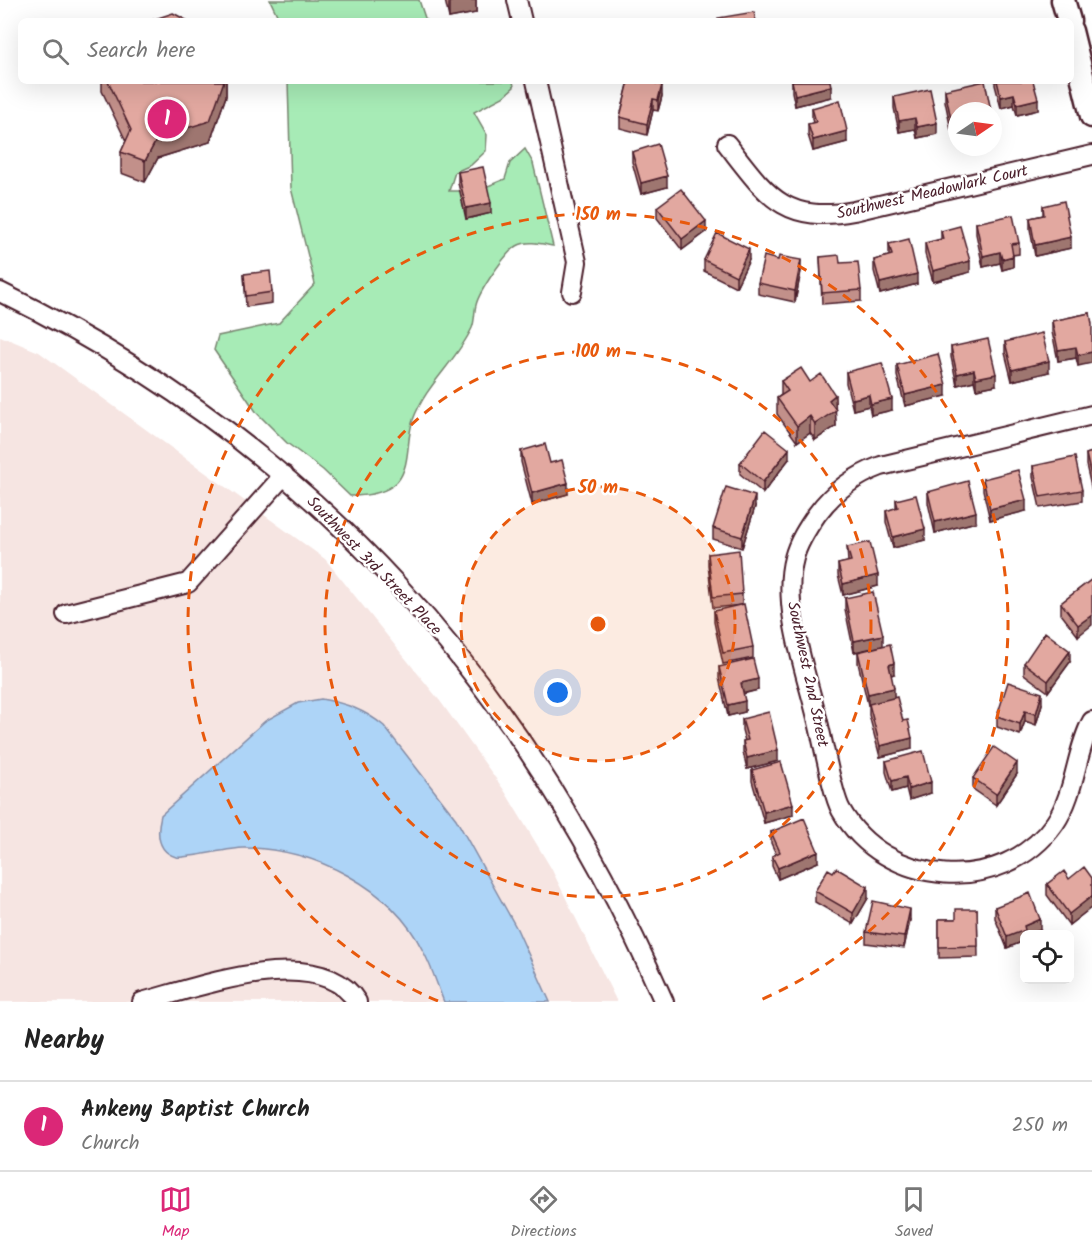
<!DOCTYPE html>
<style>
:root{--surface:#fff;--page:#f2f2f2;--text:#222;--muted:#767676;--line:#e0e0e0;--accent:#db2777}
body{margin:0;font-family:Kalam,sans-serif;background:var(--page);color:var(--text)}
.controls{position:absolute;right:18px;bottom:18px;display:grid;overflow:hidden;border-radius:9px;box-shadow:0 6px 24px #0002}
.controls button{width:54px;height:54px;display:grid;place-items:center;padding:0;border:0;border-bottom:2px solid var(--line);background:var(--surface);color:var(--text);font:30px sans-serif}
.compass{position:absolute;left:948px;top:102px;width:54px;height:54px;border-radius:50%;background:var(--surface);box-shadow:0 6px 24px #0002;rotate:77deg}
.you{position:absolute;left:558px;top:693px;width:21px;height:21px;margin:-15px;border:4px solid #fff;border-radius:50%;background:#1a73e8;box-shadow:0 0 0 9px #1a73e833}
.badge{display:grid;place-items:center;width:39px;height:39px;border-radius:50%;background:var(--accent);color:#fff;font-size:20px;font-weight:700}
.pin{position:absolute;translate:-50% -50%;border:3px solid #fff;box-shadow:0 2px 6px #0006}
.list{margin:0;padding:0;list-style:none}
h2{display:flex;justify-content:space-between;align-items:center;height:78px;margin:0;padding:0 24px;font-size:26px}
h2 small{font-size:20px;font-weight:400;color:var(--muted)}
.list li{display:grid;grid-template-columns:39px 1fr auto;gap:18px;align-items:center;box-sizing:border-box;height:90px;padding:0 24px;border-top:2px solid var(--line)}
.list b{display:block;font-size:22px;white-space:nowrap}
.list p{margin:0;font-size:20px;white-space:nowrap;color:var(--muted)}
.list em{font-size:20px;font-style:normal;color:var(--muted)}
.icon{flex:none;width:33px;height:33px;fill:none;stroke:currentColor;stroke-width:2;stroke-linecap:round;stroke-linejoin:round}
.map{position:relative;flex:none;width:1092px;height:1002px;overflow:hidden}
.search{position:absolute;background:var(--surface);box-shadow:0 6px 24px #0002;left:18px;right:18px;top:18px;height:66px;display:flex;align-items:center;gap:15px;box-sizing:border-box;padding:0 21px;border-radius:9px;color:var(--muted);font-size:22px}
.sheet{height:168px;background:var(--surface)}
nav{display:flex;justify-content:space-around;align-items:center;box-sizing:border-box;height:84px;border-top:2px solid var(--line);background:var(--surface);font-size:16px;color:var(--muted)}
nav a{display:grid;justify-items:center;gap:3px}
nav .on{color:var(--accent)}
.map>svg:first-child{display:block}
.built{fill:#f6e5e2}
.green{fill:#a7ebb6;stroke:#788570;stroke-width:1.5}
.water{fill:#add4f7;stroke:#858ca5;stroke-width:1.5}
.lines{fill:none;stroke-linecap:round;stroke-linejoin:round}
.minor-casing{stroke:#4a1f2b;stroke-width:22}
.major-casing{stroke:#4a1f2b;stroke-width:27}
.minor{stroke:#fff;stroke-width:18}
.major{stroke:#fff;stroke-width:22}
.wall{fill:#c2908a;stroke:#4a1f2b;stroke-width:1.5}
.shaded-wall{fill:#9e7670;stroke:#4a1f2b;stroke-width:1.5}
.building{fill:#e2a8a0;stroke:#4a1f2b;stroke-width:1.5}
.ring{fill:none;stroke:#e8590c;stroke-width:3;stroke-dasharray:10 8}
.labels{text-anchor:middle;stroke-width:5;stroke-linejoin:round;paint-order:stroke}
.street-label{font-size:16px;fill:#4a1f2b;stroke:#fff}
.centre{fill:#e8590c;stroke:#fff;stroke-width:3}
.ring-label{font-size:18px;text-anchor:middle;font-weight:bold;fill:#e8590c;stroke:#fff;stroke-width:5;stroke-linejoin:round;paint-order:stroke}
</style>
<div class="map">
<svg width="1092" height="1002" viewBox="0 0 1092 1002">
<rect width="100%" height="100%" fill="#fff"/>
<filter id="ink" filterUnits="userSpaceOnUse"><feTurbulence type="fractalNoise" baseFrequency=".0167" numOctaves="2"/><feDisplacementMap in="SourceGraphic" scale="12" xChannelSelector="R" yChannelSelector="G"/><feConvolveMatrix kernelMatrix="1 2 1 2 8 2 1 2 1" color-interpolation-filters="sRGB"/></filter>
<g filter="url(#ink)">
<!-- built -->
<path class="built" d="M0 336 39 352 325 559 440 701 504 790 551 868 617 1002H0Z"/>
<!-- green -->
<path class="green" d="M270 0H419L426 21H280Z
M288 81H513L514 87 503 97 474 112 487 135 486 151 471 165 455 172 449 191H476L505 179 510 163 525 149 533 163 553 246C542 244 528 240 517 246 505 253 479 292 476 305 474 312 475 321 472 328 456 362 426 384 413 420 406 439 411 466 397 482 385 494 367 496 350 496L323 470 287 443 257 413 214 350 218 336 279 323 315 284 291 188Z"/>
<!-- water -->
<path class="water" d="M321 699C345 703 365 710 384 726L456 819 517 929 550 1002H444C437 985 432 967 423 951 392 887 313 848 244 848 229 848 185 859 176 857 156 851 157 831 161 815L265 721 298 703Z"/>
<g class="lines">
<!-- minor casing -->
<g class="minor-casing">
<path id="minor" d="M517 0 522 21
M536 81 577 262 572 292
M727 144C767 195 783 224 854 211L1092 155
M0 292C314 445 525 684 664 1002
M1092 415 881 466C854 476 834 491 817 514 808 527 798 542 794 558 781 605 806 672 817 718 823 740 832 794 841 810 885 888 1003 897 1055 823 1076 792 1075 753 1092 721
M66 614 188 583 284 475
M142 1002C196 988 320 941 357 1002"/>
</g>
<!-- major casing -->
<g class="major-casing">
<path id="major" d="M1063 0 1069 21
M1071 31 1092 116"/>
</g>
<!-- minor -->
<use href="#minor" class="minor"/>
<!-- major -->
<use href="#major" class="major"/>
</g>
<!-- wall -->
<path class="wall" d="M445 0H476V13L449 18Z
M102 81H226V96L210 142 158 158 145 182 121 173V152L126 141 102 91Z
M629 81 662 96 658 111 653 110 647 135 620 128V117Z
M792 81 831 97 795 106 792 92Z
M995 81H1033L1038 110 1017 115 1014 105 1001 108 995 85Z
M945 90 957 111V128L951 130 945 101Z
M894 97 937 134 917 138 915 129 899 132 894 108Z
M812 108 847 142 813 151 808 135V124L813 123 812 119Z
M632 152 667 187 641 194 632 162Z
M458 172 491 213 466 219 458 183Z
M1043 206 1071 248 1035 256 1030 229V218L1043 215Z
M657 207 706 232 682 250 657 218Z
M976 223 1019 243V254L1013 255V267L1002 270 1000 263 983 267 976 234Z
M941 231 970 272 933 282 925 254V243L941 239Z
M889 244 917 284 880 294 874 271V260L889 256Z
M820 257 840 263 861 290V301L822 304Z
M704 260H749L736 287 704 271Z
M801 271 795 302 758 294V283Z
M244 274 272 292V303L246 307Z
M1090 313 1078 366 1076 358 1058 361 1052 332V321Z
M1005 342 1049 372 1012 381 1005 353Z
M951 347 996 385 976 389 974 381 957 385 951 357Z
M897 365 946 396 905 406 897 376Z
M846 372 892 410 871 415 869 406 853 410 846 383Z
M781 381 810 382 835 409 836 426 815 440 810 433 797 442 777 414V398L781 395Z
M521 451 550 463 568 494 532 504 521 462Z
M1092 452V491L1086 465V454Z
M789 459 763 493 740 474V463Z
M1033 466 1082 490V501L1040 508 1033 477Z
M983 479 1026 511 990 520 983 490Z
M928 492 976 522 935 533 928 503Z
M896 500 925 540 893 548 886 522V511L896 508Z
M755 507 742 548 713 539V528Z
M847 547 878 586 843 595 838 575V564L848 562Z
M708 554 742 594V605L713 608 708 565Z
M1091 580 1078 636 1061 614V603Z
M845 598 883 646 854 652 845 609Z
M714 611 753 647V658L723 664 714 622Z
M858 652 894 674 891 675 894 697 912 749 880 757 869 715V705H868L858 663Z
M1070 662 1048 692 1024 674V663Z
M719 667 758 690 743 694 745 712 728 716 719 678Z
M1042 704 1036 725 1025 721 1020 735 997 727V716Z
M742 719 778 761 747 769 743 752V741H745L742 730Z
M886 761 931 793 909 800 906 788 892 792 886 772Z
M752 770 793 815 764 823 752 781Z
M1017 774 996 805 973 789V778Z
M771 832 818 862 778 879 772 866V856L776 854 771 843Z
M1092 878V907L1069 925 1047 895V884L1069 879Z
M815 891 868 898 853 924 815 902Z
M995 907 1040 930 1030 934H1024V941L1007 948 995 918Z
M977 909 978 957 939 958V919H956Z
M910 920 904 948 866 943V932Z"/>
<!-- shaded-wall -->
<path class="shaded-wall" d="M459 0H476V13L449 18V2Z
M224 81H226V96L210 142 158 158 145 182V161L158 137Z
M662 85V96L658 111V100Z
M831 86V97L795 106V95Z
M1014 94V105L1001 108V97Z
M653 99V110L647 135V124Z
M1038 99V110L1017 115V104Z
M915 118V129L899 132V121Z
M937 123V134L917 138V127Z
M847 131V142L813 151V140Z
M667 176V187L641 194V183Z
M491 203V213L466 219V208Z
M706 221V232L682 250V239Z
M1071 237V248L1035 256V245Z
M749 249V260L736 287V276Z
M1000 252V263L983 267V256Z
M1013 256V267L1002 270V259Z
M801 260V271L795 302V291Z
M970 261V272L933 282V271Z
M917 274V284L880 294V283Z
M1076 347V358L1058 361V350Z
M1092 352V363L1078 366V355Z
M1049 361V372L1012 381V370Z
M974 370V381L957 385V374Z
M996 374V385L976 389V378Z
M946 385V396L905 406V395Z
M835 395 836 426 815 440V424L829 400Z
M869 395V406L853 410V399Z
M892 399V410L871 415V404Z
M810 416V433L797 442V426Z
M789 449V459L763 493V482Z
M568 483V494L532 504V493Z
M755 496V507L742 548V537Z
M1026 500V511L990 520V509Z
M976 512V522L935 533V522Z
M925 529V540L893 548V537Z
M878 575V586L843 595V584Z
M1092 615V625L1078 636V625Z
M883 635V646L854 652V641Z
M1070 651V662L1048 692V681Z
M894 663V674L889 676V665Z
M758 679V690L741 694V683Z
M894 688V699L868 705V694Z
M1042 693V704L1036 725V714Z
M745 701V712L728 716V705Z
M1025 711V721L1020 735V724Z
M912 738V749L880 757V746Z
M778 750V761L747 769V758Z
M1017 763V774L996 805V794Z
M906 777V788L892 792V781Z
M931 782V793L909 800V789Z
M793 804V815L764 823V812Z
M818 851V862L778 879V868Z
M868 887V898L853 924V913Z
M1092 896V907L1069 925V914Z
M910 909V920L904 948V937Z
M1040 919V930L1030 934H1024V941L1007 948V937L1024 926Z"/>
<!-- building -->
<path class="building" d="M754 12 756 21H719L718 18Z
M173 13 188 21H149Z
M108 81H224L210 121 158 137 145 161 121 152 131 130Z
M629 81H646L662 85 658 100 653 99 647 124 620 117Z
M792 81H830L831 86 795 95Z
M985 81 991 111H957V117L951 119 945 90Z
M997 81H1033L1038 99 1017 104 1014 94 1001 97Z
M930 89 937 123 917 127 915 118 899 121 894 97Z
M840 100 847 131 813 140 808 124 816 122 812 108Z
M658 144 667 176 641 183 632 152Z
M483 167 491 203 466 208 458 172Z
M681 189 706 221 682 239 657 207Z
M1064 201 1071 237 1035 245 1030 218 1044 215 1043 206Z
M1013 215 1019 243 1011 244 1013 256 1002 259 1000 252 983 256 976 223Z
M960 226 970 261 933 271 925 243 943 239 941 231Z
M717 233 749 249 736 276 704 260Z
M909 239 917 274 880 283 874 260 892 255 889 244Z
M839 255 840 263 858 262 861 290 822 293 820 257Z
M764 256 778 260 779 256 801 260 795 291 758 283Z
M270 271 272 292 246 296 244 274Z
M1090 313 1092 324V352L1078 355 1076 347 1058 350 1052 321Z
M1042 333 1049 361 1012 370 1005 342Z
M988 339 996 374 976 378 974 370 957 374 951 347Z
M938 354 946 385 905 395 897 365Z
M882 363 892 399 871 404 869 395 853 399 846 372Z
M801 368 810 382 821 374 835 395 829 400 836 410 815 424 810 416 797 426 777 398 788 391 781 381Z
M765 430 789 449 763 482 740 463Z
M545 444 550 463 562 460 568 483 532 493 521 451Z
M1092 452V480L1086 454Z
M1075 457 1082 490 1040 497 1033 466Z
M1018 470 1026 500 990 509 983 479Z
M968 481 976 512 935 522 928 492Z
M726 487 755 496 742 537 713 528Z
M916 495 925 529 893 537 886 511 898 507 896 500Z
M870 542 878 575 843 584 838 564 851 561 847 547Z
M739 550 742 594 713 597 708 554Z
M1091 580 1092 582V615L1078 625 1061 603Z
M873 592 883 635 854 641 845 598Z
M744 604 753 647 723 653 714 611Z
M1045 632 1070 651 1048 681 1024 663Z
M890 644 894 663 889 665 894 688 868 694 858 652Z
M753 659 758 679 741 683 745 701 728 705 719 667Z
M1008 682 1042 693 1036 714 1025 711 1020 724 997 716Z
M897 697 903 721 908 720 912 738 880 746 869 704Z
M769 712 778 750 747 758 743 741 748 740 742 719Z
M994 747 1017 763 996 794 973 778Z
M923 751 931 782 909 789 906 777 892 781 886 761Z
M781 762 793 804 764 812 752 770Z
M804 818 818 851 778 868 772 856 780 852 771 832Z
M1084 867 1092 878V896L1069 914 1047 884 1064 871 1069 879Z
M836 868 868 887 853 913 815 891 828 869 833 872Z
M1030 893 1040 919 1024 926 1025 930 1007 937 995 907Z
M873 901 910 909 904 937 866 932Z
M956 909H977L978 946 939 947V919H956Z"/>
</g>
<!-- distance rings -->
<circle cx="598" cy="624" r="137" fill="#e8590c" fill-opacity=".12"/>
<g class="ring">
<circle cx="598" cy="624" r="137"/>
<circle cx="598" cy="624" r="273"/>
<path d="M438 1001A410 410 0 1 1 758 1001"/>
</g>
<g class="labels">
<!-- street labels -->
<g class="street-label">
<text transform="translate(932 191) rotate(-13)" y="6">Southwest Meadowlark Court</text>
<text transform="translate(375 565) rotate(46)" y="6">Southwest 3rd Street Place</text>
<text transform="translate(809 674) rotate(78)" y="6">Southwest 2nd Street</text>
</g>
</g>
<circle cx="598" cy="624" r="9" class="centre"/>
<g class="ring-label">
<text x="598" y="220">150 m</text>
<text x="598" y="357">100 m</text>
<text x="598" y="493">50 m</text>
</g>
</svg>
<div class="controls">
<button><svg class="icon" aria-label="locate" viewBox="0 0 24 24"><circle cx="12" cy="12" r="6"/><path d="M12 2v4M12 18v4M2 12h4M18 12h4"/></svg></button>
</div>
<svg class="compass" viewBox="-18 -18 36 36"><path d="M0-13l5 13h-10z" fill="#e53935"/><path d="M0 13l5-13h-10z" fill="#767676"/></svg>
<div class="you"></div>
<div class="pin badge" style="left:167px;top:119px">1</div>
<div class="search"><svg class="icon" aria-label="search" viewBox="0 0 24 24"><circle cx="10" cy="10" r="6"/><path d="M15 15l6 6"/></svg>Search here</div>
</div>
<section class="sheet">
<h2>Nearby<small></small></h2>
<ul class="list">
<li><span class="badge">1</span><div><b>Ankeny Baptist Church</b><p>Church</p></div><em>250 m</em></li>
</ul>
</section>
<nav>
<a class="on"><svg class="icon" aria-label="map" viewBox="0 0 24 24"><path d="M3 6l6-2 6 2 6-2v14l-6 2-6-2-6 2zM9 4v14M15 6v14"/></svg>Map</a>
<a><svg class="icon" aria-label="directions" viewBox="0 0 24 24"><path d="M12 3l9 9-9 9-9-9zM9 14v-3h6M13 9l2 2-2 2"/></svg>Directions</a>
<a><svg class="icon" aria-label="saved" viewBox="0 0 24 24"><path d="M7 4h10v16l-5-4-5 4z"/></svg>Saved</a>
</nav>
